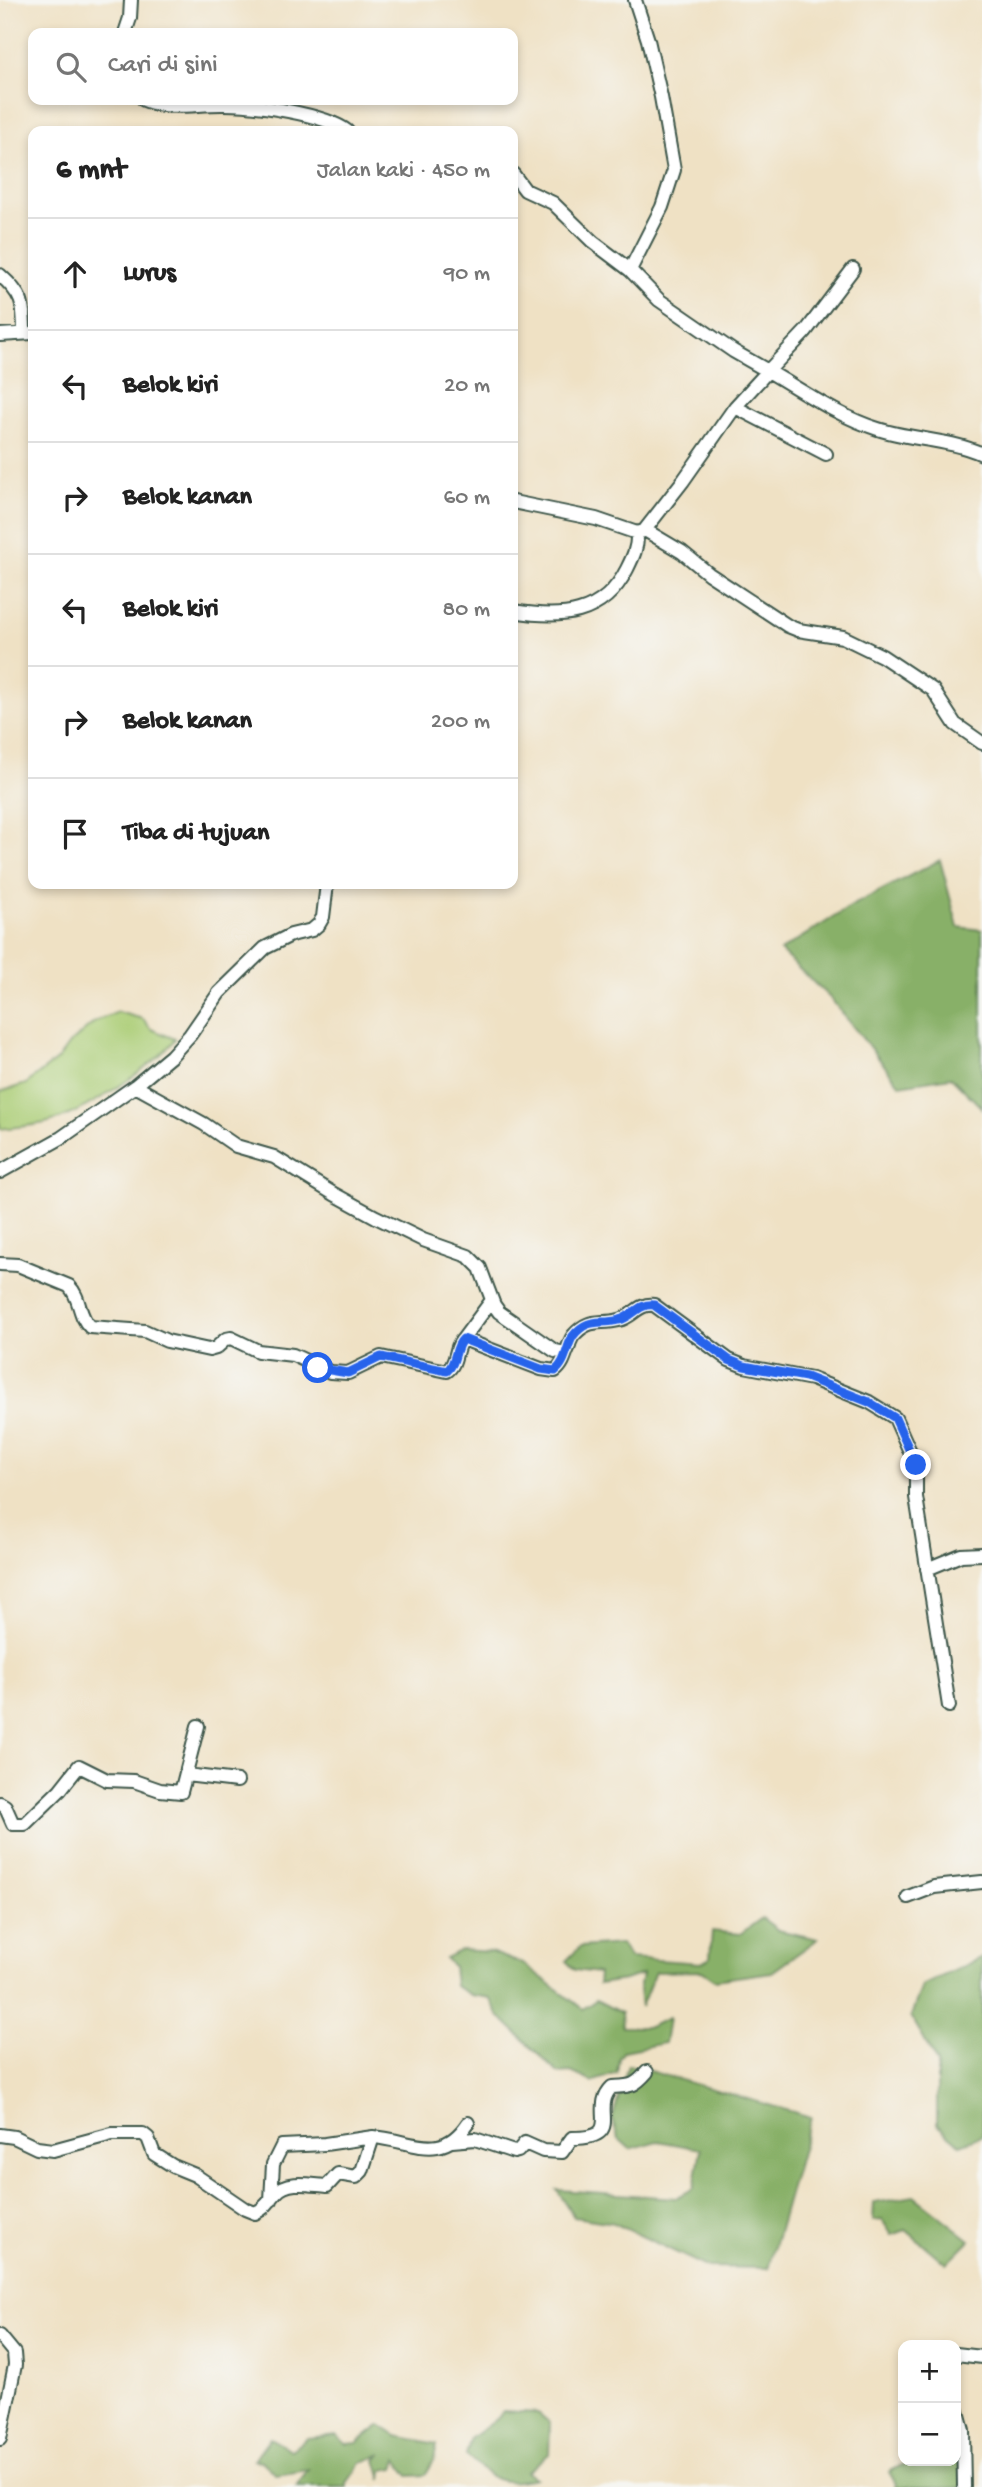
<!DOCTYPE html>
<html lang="id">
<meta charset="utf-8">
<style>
:root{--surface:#fff;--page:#f2f2f2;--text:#222;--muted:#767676;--line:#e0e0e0}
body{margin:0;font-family:"Gochi Hand",sans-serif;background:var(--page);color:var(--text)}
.controls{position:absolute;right:21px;bottom:21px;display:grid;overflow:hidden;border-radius:14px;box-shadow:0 4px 10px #0003}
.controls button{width:63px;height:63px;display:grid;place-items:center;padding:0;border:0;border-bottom:2px solid var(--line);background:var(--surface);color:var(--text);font:35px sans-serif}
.stop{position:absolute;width:21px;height:21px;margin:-16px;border:5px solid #2563eb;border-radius:50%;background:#fff}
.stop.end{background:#2563eb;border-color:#fff;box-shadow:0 2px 7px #0008}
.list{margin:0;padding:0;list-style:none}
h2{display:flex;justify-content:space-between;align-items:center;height:91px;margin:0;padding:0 28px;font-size:30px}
h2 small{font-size:23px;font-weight:400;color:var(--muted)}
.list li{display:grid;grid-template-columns:46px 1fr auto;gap:21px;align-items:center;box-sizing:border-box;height:112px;padding:0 28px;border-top:2px solid var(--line)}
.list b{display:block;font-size:26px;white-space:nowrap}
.list em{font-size:23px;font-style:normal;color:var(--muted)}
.icon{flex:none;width:38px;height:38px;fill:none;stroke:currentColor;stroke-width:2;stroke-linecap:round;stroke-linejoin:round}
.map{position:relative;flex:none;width:982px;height:2487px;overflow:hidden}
.search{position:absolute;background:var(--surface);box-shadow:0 4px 10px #0003;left:28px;top:28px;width:490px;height:77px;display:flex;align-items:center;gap:18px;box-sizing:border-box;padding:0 24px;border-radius:14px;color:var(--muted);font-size:26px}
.panel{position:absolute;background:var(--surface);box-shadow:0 4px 10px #0003;left:28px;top:126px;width:490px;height:763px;border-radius:14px}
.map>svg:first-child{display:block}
.green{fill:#abcd76;stroke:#658555;stroke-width:2}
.forest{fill:#88b067;stroke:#54764e;stroke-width:2}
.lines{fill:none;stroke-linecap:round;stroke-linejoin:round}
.minor-casing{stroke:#3e564a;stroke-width:16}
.minor{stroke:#fff;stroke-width:12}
.route{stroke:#2563eb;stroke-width:9}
</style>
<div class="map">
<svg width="982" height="2487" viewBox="0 0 982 2487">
<rect width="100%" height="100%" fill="#f6f6f2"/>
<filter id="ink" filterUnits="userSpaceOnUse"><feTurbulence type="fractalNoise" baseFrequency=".0143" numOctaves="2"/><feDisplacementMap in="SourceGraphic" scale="14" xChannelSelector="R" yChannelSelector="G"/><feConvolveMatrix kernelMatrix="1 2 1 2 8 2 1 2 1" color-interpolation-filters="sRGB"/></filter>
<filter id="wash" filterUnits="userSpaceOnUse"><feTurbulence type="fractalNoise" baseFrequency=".00686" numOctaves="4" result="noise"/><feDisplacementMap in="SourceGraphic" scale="28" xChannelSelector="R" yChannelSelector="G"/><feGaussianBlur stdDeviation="1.57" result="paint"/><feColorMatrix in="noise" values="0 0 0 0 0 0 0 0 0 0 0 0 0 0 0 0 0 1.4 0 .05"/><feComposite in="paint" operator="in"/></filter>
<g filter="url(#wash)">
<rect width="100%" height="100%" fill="#efe1c4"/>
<!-- green -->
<path class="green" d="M118 1012 143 1019 151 1029 175 1039C155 1066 82 1114 49 1122 33 1126 16 1127 0 1129V1092L26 1084 58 1059 69 1044 96 1021Z"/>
<!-- forest -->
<path class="forest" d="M940 860 958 927 982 930V1108L951 1077 900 1085 830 998 780 951 853 905Z
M762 1918 778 1930 818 1939 772 1972 715 1980 702 1971 655 1972 641 2007 639 1989 642 1974 625 1980 598 1984 599 1973 575 1970 566 1961 580 1947 621 1944 629 1958 701 1963 710 1958 712 1931 740 1934Z
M461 1950 491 1952 525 1965 583 2009 596 2000 621 2013 622 2027H649L669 2018 665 2043 624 2051 619 2058 617 2073 592 2082 571 2072 558 2073 498 2015 490 1998 471 1995 455 1986 453 1966 445 1958Z
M982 1957V2136L960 2144 937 2125V2063L911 2016 922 1986Z
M628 2065 811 2117 768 2268 707 2267 614 2223 574 2217 557 2190 676 2198 694 2188 701 2149 658 2141 630 2149 618 2138 612 2120Z
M914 2196 970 2240 946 2264 906 2230 892 2235 882 2220 873 2221 874 2203Z
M503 2411 538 2413 550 2423 549 2454 526 2472 535 2478C499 2487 491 2479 466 2455L471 2438 498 2418Z
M380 2425 397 2436 437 2444 434 2460 425 2475 409 2476 397 2460 394 2468 383 2470 382 2480 376 2460 382 2454 361 2463 347 2483V2487H296L308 2470 277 2475 262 2461 254 2460 270 2438 291 2450 307 2438 337 2435 346 2444 357 2443Z
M956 2437 965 2487H895L896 2484 889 2472 902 2465 923 2466 926 2461H956Z"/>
</g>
<g filter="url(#ink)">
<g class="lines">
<!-- minor casing -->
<g class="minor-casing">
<path id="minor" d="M125 33 130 18 131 0
M144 100C169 111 198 103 225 104 254 104 325 114 347 131
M513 174 525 190 553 203 593 242 630 270 659 300 733 351 768 371 806 331 853 269
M630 270 662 207 674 170 661 97 648 40 635 0
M0 275C23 295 24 304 24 333
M0 335 33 333
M735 407 826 454
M513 502 596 519 637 533 644 531 683 481 735 407 768 371C803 391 839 417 878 429 912 440 949 439 982 454
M645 530 682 552 709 574 788 626 798 630 843 637 882 656 933 690 955 724 982 743
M513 611C561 619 603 617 627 569 633 557 638 547 637 533
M135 1086 204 1124 236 1146 274 1157 334 1194 376 1217 423 1240 468 1256 480 1268 494 1305 499 1312 555 1351 566 1353 569 1346
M0 1172 61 1138 135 1086 171 1056 190 1035 219 993 265 948 291 935 312 930 319 924 323 917 327 884
M0 1264 18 1265 69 1286C81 1298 78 1316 90 1327L145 1331 167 1341 209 1350 216 1348 226 1339 231 1338 258 1351 293 1355 330 1372 348 1373 381 1357 447 1371C458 1363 454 1347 463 1339L541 1369 555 1371C566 1363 566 1347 573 1336 589 1317 599 1325 619 1320 633 1317 638 1303 654 1305L729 1360 744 1366 812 1379 869 1402 895 1418 916 1465V1497L949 1706
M463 1339 492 1300
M927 1569 961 1555 982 1554
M186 1775 237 1781
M0 1803 5 1806 13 1824H25L60 1790 79 1766 107 1780 134 1781 160 1790 181 1792 198 1726
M908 1897 934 1887 982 1882
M0 2135 14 2137 37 2148 53 2150 112 2134H143L148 2138 154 2154 173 2166 195 2175 245 2209 255 2213C265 2209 269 2201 276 2193 288 2179 311 2185 327 2186L338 2174 356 2177 362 2171 373 2137 325 2144 282 2146 273 2164 271 2200
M373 2137C412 2140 441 2164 468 2123
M452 2141 475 2139 514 2152 518 2151 525 2143 543 2151 562 2152 572 2138C627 2138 589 2109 612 2087 631 2086 634 2087 647 2072
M0 2336 14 2353 15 2365 0 2439
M956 2354 982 2357
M956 2404 963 2430 964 2487"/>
</g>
<!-- minor -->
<use href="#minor" class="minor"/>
</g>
</g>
<g class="lines" filter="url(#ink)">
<!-- route -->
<path class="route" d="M318 1368 348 1373 381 1357 447 1371C457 1363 454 1347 463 1339L541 1369 555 1371C566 1363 566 1347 573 1336 588 1317 599 1325 619 1320 633 1317 638 1303 654 1305L729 1360 744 1366 806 1377 869 1402 895 1418 916 1465"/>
</g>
</svg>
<div class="controls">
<button>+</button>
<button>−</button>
</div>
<div class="stop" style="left:318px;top:1368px"></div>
<div class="stop end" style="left:916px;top:1465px"></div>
<div class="search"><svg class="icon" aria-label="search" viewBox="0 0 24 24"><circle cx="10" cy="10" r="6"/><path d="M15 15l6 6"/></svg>Cari di sini</div>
<section class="panel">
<h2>6 mnt<small>Jalan kaki · 450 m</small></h2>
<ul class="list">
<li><svg class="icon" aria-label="ahead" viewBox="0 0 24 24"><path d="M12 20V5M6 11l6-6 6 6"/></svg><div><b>Lurus</b></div><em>90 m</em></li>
<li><svg class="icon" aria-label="left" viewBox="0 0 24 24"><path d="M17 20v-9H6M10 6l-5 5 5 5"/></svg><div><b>Belok kiri</b></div><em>20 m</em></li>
<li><svg class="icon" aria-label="right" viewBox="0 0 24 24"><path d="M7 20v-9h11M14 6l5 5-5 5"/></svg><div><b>Belok kanan</b></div><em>60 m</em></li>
<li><svg class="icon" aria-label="left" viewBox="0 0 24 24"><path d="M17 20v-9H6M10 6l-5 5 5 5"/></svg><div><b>Belok kiri</b></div><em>80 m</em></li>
<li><svg class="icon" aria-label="right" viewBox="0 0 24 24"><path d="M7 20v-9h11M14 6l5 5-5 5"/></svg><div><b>Belok kanan</b></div><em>200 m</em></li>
<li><svg class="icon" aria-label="arrive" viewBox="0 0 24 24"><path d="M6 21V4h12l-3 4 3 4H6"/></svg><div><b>Tiba di tujuan</b></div></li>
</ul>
</section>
</div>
